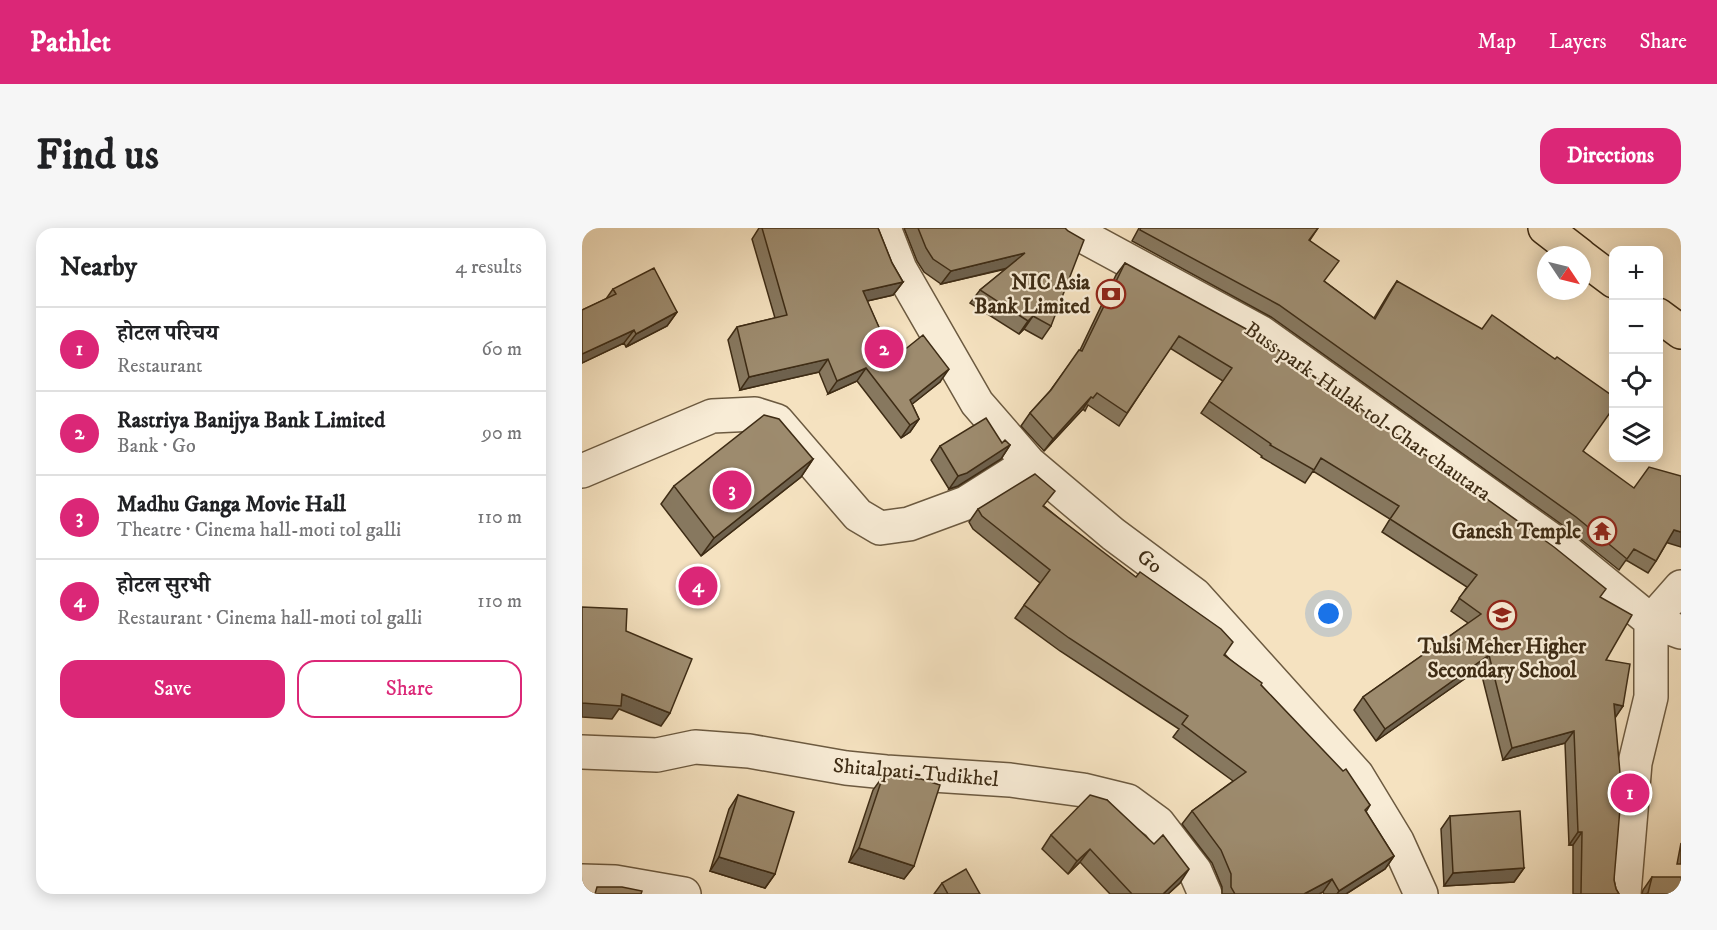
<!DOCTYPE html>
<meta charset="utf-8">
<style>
:root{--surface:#fff;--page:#f6f6f6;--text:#202124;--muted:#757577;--line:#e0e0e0;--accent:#db2777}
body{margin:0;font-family:"IM FELL DW Pica","Noto Serif Devanagari",serif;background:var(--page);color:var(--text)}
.controls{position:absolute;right:18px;top:18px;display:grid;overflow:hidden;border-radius:12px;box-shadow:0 3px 15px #0003}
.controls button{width:54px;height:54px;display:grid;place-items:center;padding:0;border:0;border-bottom:2px solid var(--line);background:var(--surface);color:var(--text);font:30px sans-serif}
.compass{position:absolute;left:955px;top:18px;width:54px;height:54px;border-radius:50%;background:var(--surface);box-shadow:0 3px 15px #0003;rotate:125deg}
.you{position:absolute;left:747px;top:386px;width:21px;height:21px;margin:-15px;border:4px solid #fff;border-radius:50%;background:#1a73e8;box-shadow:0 0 0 9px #1a73e833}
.badge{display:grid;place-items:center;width:39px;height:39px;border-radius:50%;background:var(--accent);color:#fff;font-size:20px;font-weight:700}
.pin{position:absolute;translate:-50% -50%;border:3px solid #fff;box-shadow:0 2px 6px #0006}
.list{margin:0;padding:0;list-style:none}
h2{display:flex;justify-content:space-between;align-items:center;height:78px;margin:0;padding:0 24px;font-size:26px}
h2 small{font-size:20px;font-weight:400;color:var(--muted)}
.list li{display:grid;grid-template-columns:39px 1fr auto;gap:18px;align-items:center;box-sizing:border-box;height:84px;padding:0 24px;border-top:2px solid var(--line)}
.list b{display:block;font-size:22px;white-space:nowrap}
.list p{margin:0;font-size:20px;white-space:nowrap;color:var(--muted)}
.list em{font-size:20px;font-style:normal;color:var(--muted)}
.actions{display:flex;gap:12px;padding:18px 24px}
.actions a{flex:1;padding:14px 0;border:2px solid var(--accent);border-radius:18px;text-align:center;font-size:21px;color:var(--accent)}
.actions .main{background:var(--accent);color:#fff}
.icon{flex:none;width:33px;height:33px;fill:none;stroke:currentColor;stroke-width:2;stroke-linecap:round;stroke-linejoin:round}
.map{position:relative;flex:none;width:1099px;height:666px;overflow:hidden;border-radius:18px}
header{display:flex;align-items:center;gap:36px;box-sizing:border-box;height:84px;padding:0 30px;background:var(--accent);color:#fff}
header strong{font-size:28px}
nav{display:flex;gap:33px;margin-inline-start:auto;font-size:21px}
.intro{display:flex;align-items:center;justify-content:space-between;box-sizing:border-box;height:144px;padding:0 36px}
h1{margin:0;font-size:42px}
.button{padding:15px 27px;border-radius:18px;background:var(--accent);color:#fff;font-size:21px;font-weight:700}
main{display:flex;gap:36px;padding:0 36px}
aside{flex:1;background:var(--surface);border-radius:18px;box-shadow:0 3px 15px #0003}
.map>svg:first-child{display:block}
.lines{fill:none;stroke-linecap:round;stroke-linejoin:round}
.minor-casing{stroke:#6c5a40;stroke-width:36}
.major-casing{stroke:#3e2c15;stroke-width:36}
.minor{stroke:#f8ecd6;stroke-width:33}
.major{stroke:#f5e2c0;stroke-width:33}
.wall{fill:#87785f;stroke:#3e2c15;stroke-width:1.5}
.shaded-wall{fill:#6e614d;stroke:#3e2c15;stroke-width:1.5}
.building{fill:#9d8b6e;stroke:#3e2c15;stroke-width:1.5}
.labels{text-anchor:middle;stroke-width:4.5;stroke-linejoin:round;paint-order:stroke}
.poi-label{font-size:21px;font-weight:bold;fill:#3e2c15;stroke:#f8ecd6;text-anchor:end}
.street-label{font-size:21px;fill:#3e2c15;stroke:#f8ecd6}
</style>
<header>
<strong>Pathlet</strong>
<nav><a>Map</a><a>Layers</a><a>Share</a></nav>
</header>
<div class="intro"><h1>Find us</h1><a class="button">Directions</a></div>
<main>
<aside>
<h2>Nearby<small>4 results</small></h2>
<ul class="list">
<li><span class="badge">1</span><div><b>होटल परिचय</b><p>Restaurant</p></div><em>60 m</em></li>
<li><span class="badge">2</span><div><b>Rastriya Banijya Bank Limited</b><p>Bank · Go</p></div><em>90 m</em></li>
<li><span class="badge">3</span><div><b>Madhu Ganga Movie Hall</b><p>Theatre · Cinema hall-moti tol galli</p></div><em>110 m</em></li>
<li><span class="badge">4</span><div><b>होटल सुरभी</b><p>Restaurant · Cinema hall-moti tol galli</p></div><em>110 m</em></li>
</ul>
<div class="actions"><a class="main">Save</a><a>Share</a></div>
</aside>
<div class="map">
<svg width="1099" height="666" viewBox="0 0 1099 666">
<rect width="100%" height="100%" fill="#f5e2c0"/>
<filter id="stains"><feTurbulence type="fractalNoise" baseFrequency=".00333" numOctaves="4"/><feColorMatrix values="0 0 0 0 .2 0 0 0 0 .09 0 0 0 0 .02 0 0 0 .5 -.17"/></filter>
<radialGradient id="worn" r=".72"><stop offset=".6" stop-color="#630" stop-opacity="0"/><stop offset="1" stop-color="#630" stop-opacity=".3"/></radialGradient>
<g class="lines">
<!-- minor casing -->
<g class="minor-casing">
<path id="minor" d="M302 0 318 41 395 175 447 235 531 306 613 367 775 547 815 613 839 666
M486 0 678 104 975 316 1069 393 1099 404
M0 243 130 188 173 186 195 193 276 287 298 300 327 296 384 275 447 235
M0 524 75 527 113 519 167 523 264 540 304 544 428 552 501 562 546 573 576 595 613 643 623 666
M0 653 33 654 102 666
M1042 666 1053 535 1069 469V393L1099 359"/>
</g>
<!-- major casing -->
<g class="major-casing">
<path id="major" d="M963 0 998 27
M1000 29 1032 53
M1076 87 1099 104"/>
</g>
<!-- minor -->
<use href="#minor" class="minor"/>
<!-- major -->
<use href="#major" class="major"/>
</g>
<!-- wall -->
<path class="wall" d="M177 0H296L310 35 321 54 311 67 285 73 311 131 358 154 330 176 337 191 328 204 319 210 275 153 246 166 237 144 158 162 146 112 155 99 193 90 170 11Z
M322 0H483L469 98 460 111 442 101 437 106 388 75 398 62 424 41 359 56 342 44 335 33Z
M557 0H736L728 12 742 53 792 90 807 65 815 53 1001 223 1085 314 1074 333 1066 345 1044 332 1037 342 986 301 689 89 550 13Z
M543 35 1018 369 1024 432 1041 478 1033 489 1032 652 1034 661 1037 666H991V617H987L983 515 921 532 898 440 794 513 772 482 781 469 886 395 869 383 885 359 800 304 808 291 731 243 723 255 679 229 680 228 619 185 641 153 588 120 537 198 506 177 503 183 501 181 462 223 439 198 448 185 468 163 498 122 534 47Z
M31 61 95 84 85 98 44 119 42 115 0 135V82L24 71Z
M420 215 428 217 419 231 376 258 367 261 349 232 358 218Z
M231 231 219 249 119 328 79 276 92 258Z
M462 278 679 457 788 577 784 584 812 628 803 641 764 666H742L741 664 737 666H640V659L630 635 600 596 610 583 651 553 591 509 597 501 478 423 433 390 458 355 391 301 387 294 396 281Z
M301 548 332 638 322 651 267 634 291 562Z
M156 567 193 646 183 660 128 643 147 581Z
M525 572 598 655 586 666H528L498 634 486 646 460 621 469 607Z
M868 588 942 640 932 654 862 658 859 601Z
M1099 615V636H1095Z
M1070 649 1099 666H1060L1061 662Z
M360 655 398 666H352Z"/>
<!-- shaded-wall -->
<path class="shaded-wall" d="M443 25 434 38 359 56 369 43Z
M321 54 311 67 272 76 281 63Z
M95 84 85 98 44 119 54 106Z
M451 88 442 101 437 106 446 93Z
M52 102 42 115 0 135V126Z
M246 131 237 144 158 162 167 149Z
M284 140 275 153 246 166 255 153Z
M367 141 358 154 319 185 328 172Z
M509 169 501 181 462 223 471 211Z
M337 191 328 204 319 210 328 197Z
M428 217 419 231 376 258 367 261 376 248Z
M231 231 219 249 119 328 132 310Z
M1092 302 1099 304V319L1083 314Z
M907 427 898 440 794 513 803 501Z
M40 466 88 485 79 498 37 481 30 491 0 489V475Z
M1032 476 1041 478 1033 490Z
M992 503 983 515 921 532 930 520Z
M996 604H1000L991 617H987Z
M277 620 332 638 322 651 267 634Z
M508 621 498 634 486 646 495 633Z
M812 628 803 641 764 666H755L757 663Z
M137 629 193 646 183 660 128 643Z
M942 640 932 654 862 658 871 645Z
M607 641 598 655 586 666H581Z
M750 651 741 664 737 666H722Z"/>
<!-- building -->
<path class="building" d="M180 0H296L310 35 321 54 281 63 311 131 341 107 367 141 328 172 337 191 328 197 284 140 255 153 246 131 167 149 155 99 205 87Z
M336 0H483L486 3 502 12 469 98 451 88 446 93 398 62 443 25 369 43 351 31 344 20Z
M559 0H736L727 12 757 33 742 53 793 91 815 53 900 101 910 87 973 131 975 129 1032 169V179L1001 223 1052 260 1067 239 1099 248V304L1092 302 1074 333 1052 321 1045 331 994 289 697 77 558 2Z
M543 35 677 108 972 319 1024 361 1018 369 1050 387 1024 432 1048 436 1041 478 1032 476 1038 545H1041L1032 652 1034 661 1037 666H999L1000 604H996L992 503 930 520 907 427 803 501 781 469 899 386 877 370 895 347 808 291 817 278 739 230 732 242 688 217 689 216 627 173 650 140 597 108 545 185 515 165 511 170 509 169 471 211 448 185 469 162 497 122 500 123Z
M72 40 95 84 54 106 52 102 0 126V82L34 66 31 61Z
M182 187 197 191 231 231 132 310 92 258Z
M404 190 420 215 423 212 428 217 385 245 376 248 358 218Z
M453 246 473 263 461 278 554 349 558 344 639 401 651 414 642 427 680 455 679 457 761 543 764 541 788 577 783 582 812 628 757 663 750 651 722 666H653L649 659V646L639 622 610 583 664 544 600 496 606 488 487 410 442 377 468 342 400 288 396 281Z
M0 379 45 381 44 403 110 431 88 485 40 466 39 478 0 475Z
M301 548 339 551 358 557 332 638 277 620Z
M156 567 212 584 193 646 137 629Z
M508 567 525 572 572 616 581 607 607 641 581 666H550L508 621 495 633 469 607Z
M938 583 942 640 871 645 868 588Z
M384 641 398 666H366L360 655Z
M1070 649H1099V666H1064L1066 665Z
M15 659H40L60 663 59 666H13Z"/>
<!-- icons -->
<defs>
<g id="bank-ring" transform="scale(1.5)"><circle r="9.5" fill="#f8ecd6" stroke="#8f2418" stroke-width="1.5"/><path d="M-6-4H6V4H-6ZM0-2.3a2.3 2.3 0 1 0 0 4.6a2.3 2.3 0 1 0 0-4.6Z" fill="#8f2418"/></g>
<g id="temple-ring" transform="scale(1.5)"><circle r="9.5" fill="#f8ecd6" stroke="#8f2418" stroke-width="1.5"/><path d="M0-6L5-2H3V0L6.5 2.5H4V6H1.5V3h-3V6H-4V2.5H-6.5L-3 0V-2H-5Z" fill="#8f2418"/></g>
<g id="school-ring" transform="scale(1.5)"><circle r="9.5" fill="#f8ecd6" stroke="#8f2418" stroke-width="1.5"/><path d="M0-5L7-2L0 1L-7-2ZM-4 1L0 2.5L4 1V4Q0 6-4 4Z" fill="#8f2418"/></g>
</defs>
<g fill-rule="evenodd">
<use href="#bank-ring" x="529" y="66"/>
<use href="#temple-ring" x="1020" y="303"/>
<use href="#school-ring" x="920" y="387"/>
</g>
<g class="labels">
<!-- poi labels -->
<g class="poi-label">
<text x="508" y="61">NIC Asia<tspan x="508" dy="24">Bank Limited</tspan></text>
<text x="999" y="310">Ganesh Temple</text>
<text x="920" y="425" text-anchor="middle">Tulsi Meher Higher<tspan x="920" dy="24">Secondary School</tspan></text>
</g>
<!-- street labels -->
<g class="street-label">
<text transform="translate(786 183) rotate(35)" y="7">Buss park-Hulak tol-Char chautara</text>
<text transform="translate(568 333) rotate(37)" y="7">Go</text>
<text transform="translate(334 544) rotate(5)" y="7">Shitalpati-Tudikhel</text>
</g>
</g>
<rect width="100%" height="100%" filter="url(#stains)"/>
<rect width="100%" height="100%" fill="url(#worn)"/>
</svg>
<div class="controls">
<button>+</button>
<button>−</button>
<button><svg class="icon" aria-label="locate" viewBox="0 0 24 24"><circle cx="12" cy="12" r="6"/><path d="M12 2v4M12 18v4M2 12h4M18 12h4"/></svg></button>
<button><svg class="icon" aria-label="layers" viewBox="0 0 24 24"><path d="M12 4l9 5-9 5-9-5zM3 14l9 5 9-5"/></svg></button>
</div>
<svg class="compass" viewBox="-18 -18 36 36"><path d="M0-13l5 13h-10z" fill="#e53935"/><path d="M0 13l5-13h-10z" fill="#757577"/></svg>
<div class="you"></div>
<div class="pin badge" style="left:1048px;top:565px">1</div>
<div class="pin badge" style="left:302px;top:121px">2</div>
<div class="pin badge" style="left:150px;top:262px">3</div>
<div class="pin badge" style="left:116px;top:358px">4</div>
</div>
</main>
